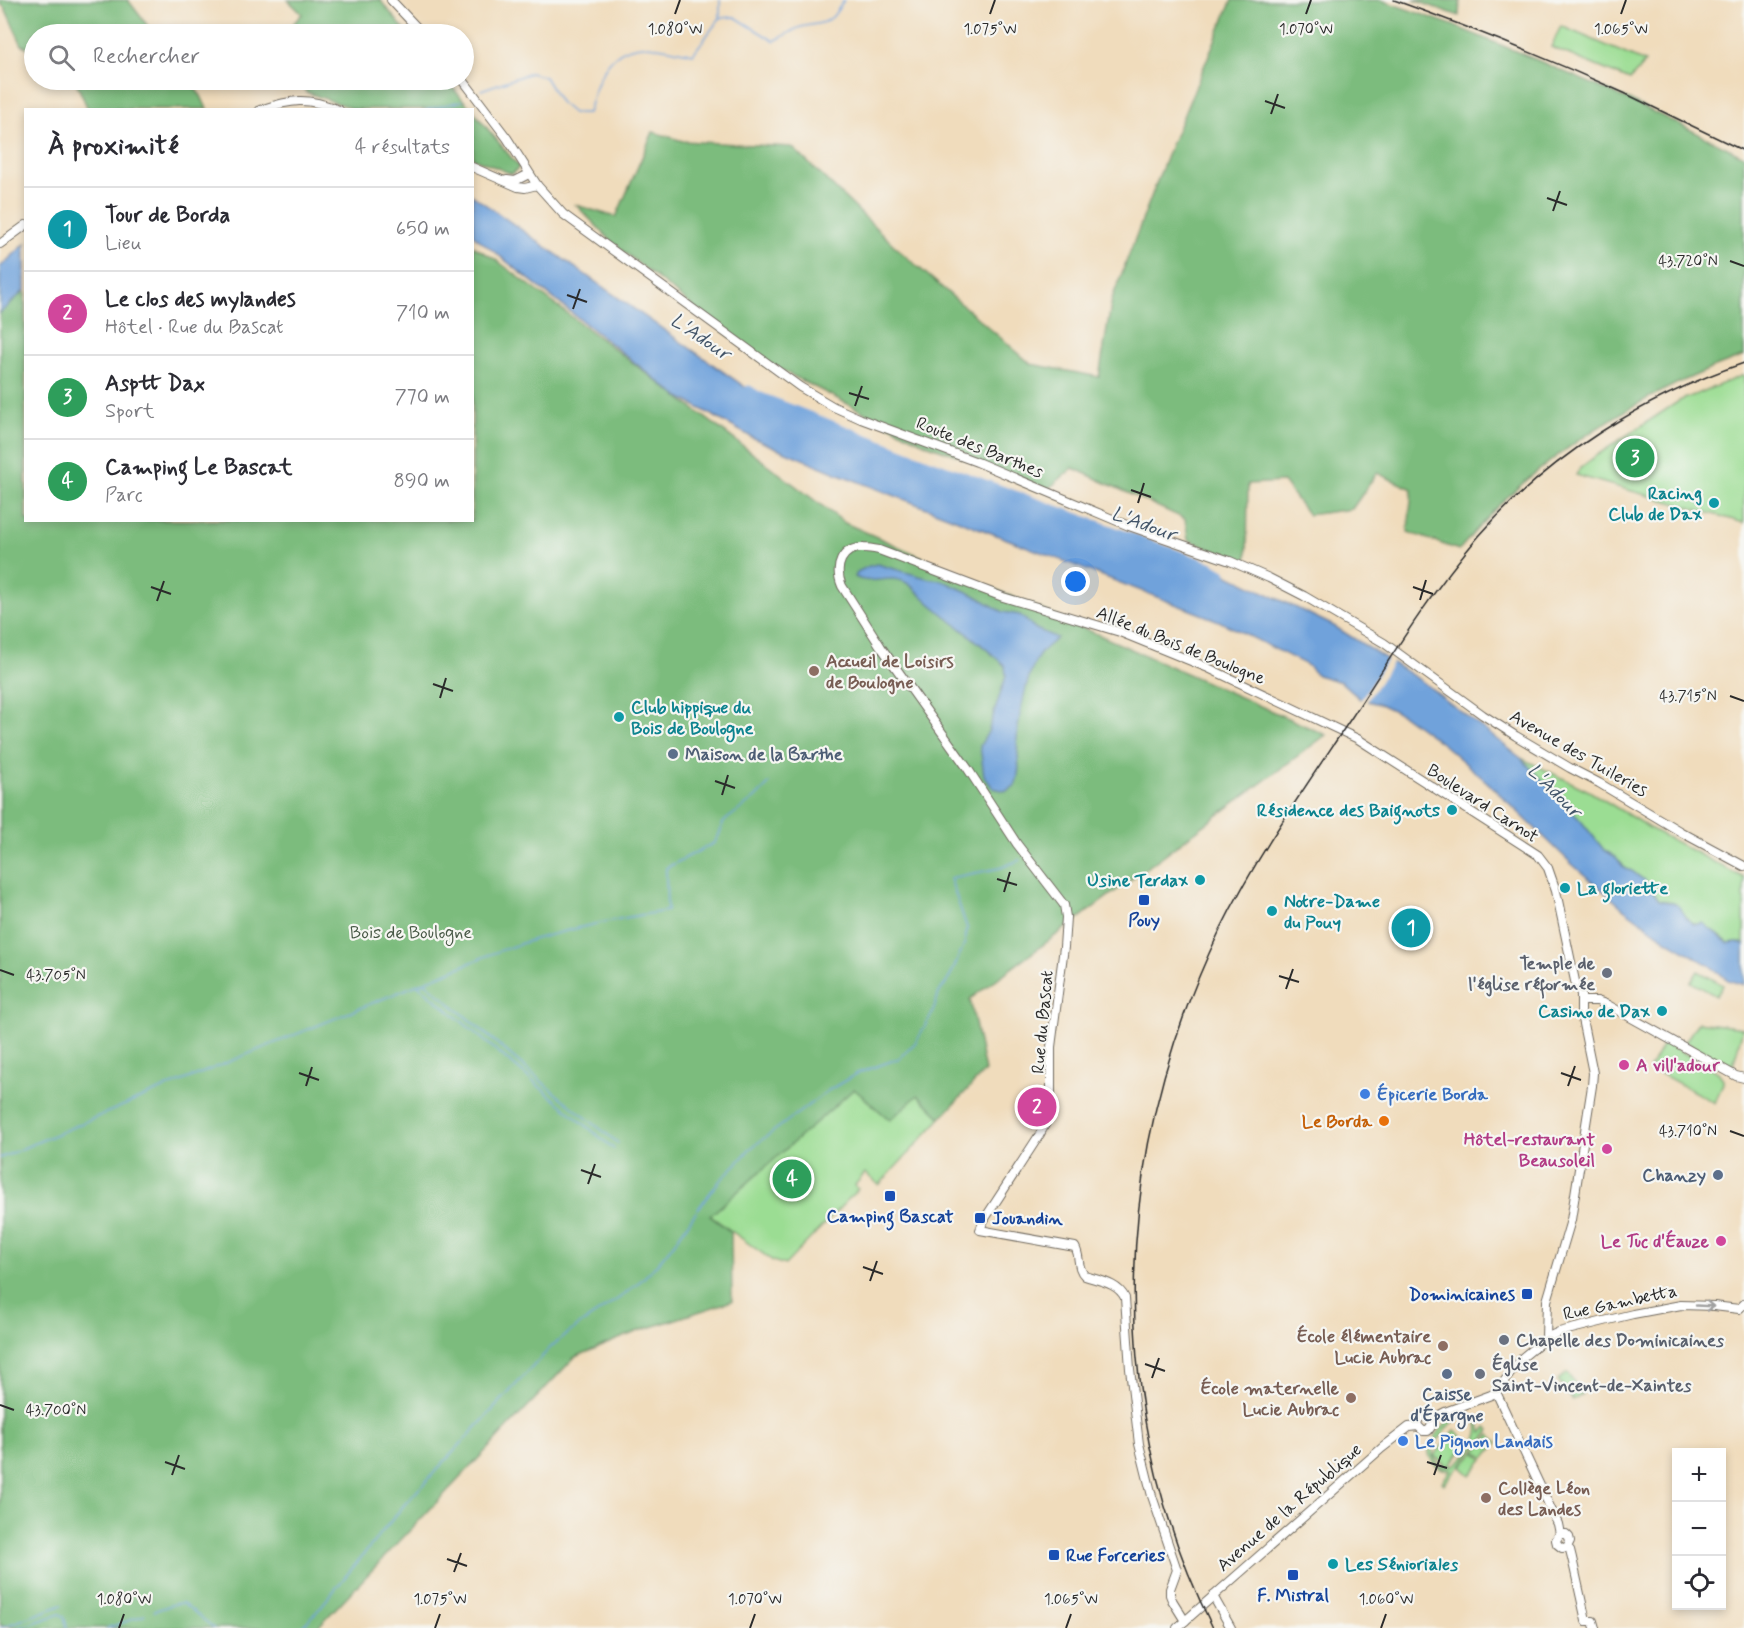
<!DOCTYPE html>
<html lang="fr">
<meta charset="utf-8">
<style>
:root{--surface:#fff;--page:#f7f7f7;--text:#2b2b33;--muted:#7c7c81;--line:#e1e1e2;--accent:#d1495b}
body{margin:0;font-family:Mynerve,sans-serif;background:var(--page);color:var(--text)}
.controls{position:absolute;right:18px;bottom:18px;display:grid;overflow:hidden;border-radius:0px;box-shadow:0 3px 9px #0003}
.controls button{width:54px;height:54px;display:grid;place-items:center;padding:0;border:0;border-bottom:2px solid var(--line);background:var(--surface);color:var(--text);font:30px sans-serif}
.you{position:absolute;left:1076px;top:582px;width:21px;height:21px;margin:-15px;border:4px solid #fff;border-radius:50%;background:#1a73e8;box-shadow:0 0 0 9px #1a73e833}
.badge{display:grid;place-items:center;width:39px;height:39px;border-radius:50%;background:var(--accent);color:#fff;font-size:20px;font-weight:700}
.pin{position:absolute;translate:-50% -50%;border:3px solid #fff;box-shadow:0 2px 6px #0006}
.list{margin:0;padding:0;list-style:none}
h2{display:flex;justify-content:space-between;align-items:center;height:78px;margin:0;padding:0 24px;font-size:26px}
h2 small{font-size:20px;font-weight:400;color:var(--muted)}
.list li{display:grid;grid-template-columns:39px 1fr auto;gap:18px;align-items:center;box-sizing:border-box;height:84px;padding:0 24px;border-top:2px solid var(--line)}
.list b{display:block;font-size:22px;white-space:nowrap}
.list p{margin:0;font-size:20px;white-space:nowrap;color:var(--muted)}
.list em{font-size:20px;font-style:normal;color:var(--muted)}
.icon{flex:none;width:33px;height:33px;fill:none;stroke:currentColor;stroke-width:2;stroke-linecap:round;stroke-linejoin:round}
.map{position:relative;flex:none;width:1744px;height:1628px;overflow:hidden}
.search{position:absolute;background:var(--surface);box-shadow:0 3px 9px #0003;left:24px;top:24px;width:450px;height:66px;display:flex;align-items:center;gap:15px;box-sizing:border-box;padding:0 21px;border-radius:33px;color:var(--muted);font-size:22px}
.panel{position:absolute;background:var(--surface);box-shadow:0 3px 9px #0003;left:24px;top:108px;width:450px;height:414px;border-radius:0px}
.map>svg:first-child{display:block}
.green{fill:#9bdd93;stroke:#63845f;stroke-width:1.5;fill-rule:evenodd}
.forest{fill:#7cbc7d;stroke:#547454;stroke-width:1.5}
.water{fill:#6fa2db;stroke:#4d6683;stroke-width:1.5}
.pier{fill:#f0dcbc}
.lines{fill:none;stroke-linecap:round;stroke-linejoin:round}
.stream{stroke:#6fa2db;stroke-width:1.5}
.river{stroke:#6fa2db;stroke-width:9}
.tertiary-casing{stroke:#70695e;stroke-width:10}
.secondary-casing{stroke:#70695e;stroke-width:10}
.tertiary{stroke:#fff;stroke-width:8}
.secondary{stroke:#fff;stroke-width:8}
.rail{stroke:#2b2b2b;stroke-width:1.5}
.oneway{stroke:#a0a0a0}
.ticks{fill:none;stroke:#2b2b2b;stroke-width:2}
.culture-dot{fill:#0f9aa8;stroke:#f6f6f2;stroke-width:2}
.education-dot{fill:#8d6e63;stroke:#f6f6f2;stroke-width:2}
.service-dot{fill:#5c6f8a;stroke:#f6f6f2;stroke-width:2}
.transit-dot{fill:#1a4fb4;stroke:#f6f6f2;stroke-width:2}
.worship-dot{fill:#6b7280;stroke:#f6f6f2;stroke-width:2}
.hotel-dot{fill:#d1479c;stroke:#f6f6f2;stroke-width:2}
.shop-dot{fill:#3f7fe0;stroke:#f6f6f2;stroke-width:2}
.food-dot{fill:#e8710a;stroke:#f6f6f2;stroke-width:2}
.labels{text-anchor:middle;stroke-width:4.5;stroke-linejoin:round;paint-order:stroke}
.street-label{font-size:18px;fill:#2b2b2b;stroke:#f6f6f2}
.culture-label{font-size:18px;font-weight:bold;fill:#0d838f;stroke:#f6f6f2;text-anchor:end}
.education-label{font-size:18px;font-weight:bold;fill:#785e54;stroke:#f6f6f2;text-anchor:start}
.service-label{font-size:18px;font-weight:bold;fill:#4e5e75;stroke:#f6f6f2;text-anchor:start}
.transit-label{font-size:18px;font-weight:bold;fill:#164399;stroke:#f6f6f2}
.park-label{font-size:18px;fill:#475845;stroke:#f6f6f2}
.worship-label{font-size:18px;font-weight:bold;fill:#5b616d;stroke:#f6f6f2;text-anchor:start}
.hotel-label{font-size:18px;font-weight:bold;fill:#b23c85;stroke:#f6f6f2;text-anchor:end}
.shop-label{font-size:18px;font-weight:bold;fill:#366cbe;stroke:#f6f6f2;text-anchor:start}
.food-label{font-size:18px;font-weight:bold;fill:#c56008;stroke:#f6f6f2;text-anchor:end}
.water-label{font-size:20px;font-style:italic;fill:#435569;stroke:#f6f6f2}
.ticks-label{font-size:15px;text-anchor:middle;fill:#2b2b2b;stroke:#f6f6f2;stroke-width:4.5;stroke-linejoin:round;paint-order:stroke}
</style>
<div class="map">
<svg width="1744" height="1628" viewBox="0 0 1744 1628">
<rect width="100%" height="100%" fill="#f6f6f2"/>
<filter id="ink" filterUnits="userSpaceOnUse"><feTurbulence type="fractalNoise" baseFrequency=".0167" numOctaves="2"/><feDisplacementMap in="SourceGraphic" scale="12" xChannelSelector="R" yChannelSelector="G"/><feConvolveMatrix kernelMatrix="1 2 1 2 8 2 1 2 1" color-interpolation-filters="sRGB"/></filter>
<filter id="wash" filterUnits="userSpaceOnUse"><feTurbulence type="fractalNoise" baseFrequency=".008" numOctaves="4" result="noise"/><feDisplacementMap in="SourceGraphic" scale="24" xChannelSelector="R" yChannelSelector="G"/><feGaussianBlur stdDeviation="1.35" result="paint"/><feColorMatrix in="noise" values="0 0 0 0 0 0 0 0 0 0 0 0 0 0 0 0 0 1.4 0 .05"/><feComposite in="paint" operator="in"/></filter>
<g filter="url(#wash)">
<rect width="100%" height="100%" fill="#f0dcbc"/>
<!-- green -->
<path class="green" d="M1561 26 1645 62 1630 80 1551 47Z
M1744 375V523L1576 475 1580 468 1597 455 1679 401Z
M1521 758 1589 791 1653 830 1744 878V944L1738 942 1729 943 1712 930 1690 922 1676 904 1669 901 1659 900 1646 882 1632 871 1625 869 1622 864 1604 850 1581 821Z
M1698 971 1723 985 1716 996 1691 982Z
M1698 1022 1743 1028 1733 1066 1685 1042Z
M1664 1042 1718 1072 1723 1079V1083L1715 1103 1650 1068Z
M846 1081 918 1095 941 1118 879 1185 865 1173 855 1185 858 1189 785 1265 773 1261 701 1209Z
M1567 1373 1582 1394 1573 1401 1558 1380Z
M1459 1414C1473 1413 1481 1420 1482 1433L1487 1428 1490 1431 1444 1484 1442 1482 1451 1470C1436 1470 1423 1457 1432 1441 1438 1432 1449 1419 1459 1414ZM1461 1417C1499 1416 1466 1464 1448 1467L1469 1442 1455 1430 1434 1456 1447 1466 1439 1465 1433 1457V1447L1436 1442 1454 1421Z
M1490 1435 1498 1442 1485 1458 1476 1451Z
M1475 1452 1483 1459 1470 1475 1461 1467Z"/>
<!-- forest -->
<path class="forest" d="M0 0H128L154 34H34V51L22 45 5 8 0 4Z
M288 0H380L408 34H284L302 14Z
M1232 0H1381L1452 25 1537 60 1629 100 1744 156V356C1654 388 1572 437 1502 502 1487 517 1473 534 1459 550L1408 532 1412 489 1377 473 1352 509 1308 515 1283 482 1248 484 1247 564 1188 540 1185 519 1073 468 1048 489 926 444 758 358 614 244 576 205 616 217 653 132 683 141 792 147 902 253 1031 364 1099 377 1112 299 1171 145Z
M1414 0H1460L1459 16Z
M75 80H188L201 96 207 109H88Z
M299 80H446L471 109H354L306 92Z
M473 111 519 167 512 174 473 158Z
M473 246 495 259 845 523 1326 735 970 999 985 1071 941 1118 918 1095 890 1120 854 1089 710 1216 731 1232 732 1301 636 1332 575 1357 317 1628H27L0 1625V309L25 291 26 520H472Z"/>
<!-- water -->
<path class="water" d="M472 195 758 396 928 463 1212 567 1334 626 1420 680 1521 758 1581 821 1604 850 1616 857 1625 869 1632 871 1646 882 1659 900C1665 902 1671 901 1677 905 1684 910 1686 922 1694 924 1697 925 1700 924 1703 923L1728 943 1738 942 1744 944V985L1728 980 1709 965 1668 941 1624 909 1573 865 1487 782 1444 745 1403 715 1382 705 1360 699 1341 682 1317 675 1307 665 1219 621 836 473 755 439 676 395 473 235Z
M25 244V290L0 313V267Z
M877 564 930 579 941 580 976 596 1003 612 1020 615 1036 629 1057 638C1052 643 1044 648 1040 654 1027 672 1018 718 1017 740 1017 758 1022 768 1015 786L1006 791 993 788 984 776 980 746 988 732 1006 676 1005 666C984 645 959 628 937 609 926 601 916 588 905 582 889 574 870 586 855 577L857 572 869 566Z"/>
<!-- pier -->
<path class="pier" d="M1389 657 1394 660 1365 704 1359 702Z"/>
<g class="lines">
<!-- stream -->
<path class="stream" d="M720 17V0
M481 90 530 73 545 77 560 102 573 113H588C596 83 606 48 642 46 656 45 679 51 693 54L720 18 735 17 774 41C783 37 792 30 801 27 829 20 827 28 844 0
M426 110 462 101
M425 982 555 1093 618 1143
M417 984 614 1149
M0 1158 153 1093 470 963C491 953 513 946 535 939 579 927 623 917 667 911L666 868 714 843 719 835 723 823 727 819 754 799 770 783
M698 1209 716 1185 740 1160 751 1148 829 1090 858 1073 900 1058 916 1042 932 1014 939 993 950 977 965 942 967 928 950 878 1000 868 1020 860
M154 1611 174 1604 183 1603 214 1628
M0 1628 62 1605
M18 1628 60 1614 64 1617 67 1628
M107 1628 145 1615
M300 1628 314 1615 404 1505 551 1347C577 1323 610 1308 637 1284 660 1264 678 1238 696 1212"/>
<!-- river -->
<path class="river" d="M749 390 758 396 928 463 1212 567 1222 573"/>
</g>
</g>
<g filter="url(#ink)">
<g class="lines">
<!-- tertiary casing -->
<g class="tertiary-casing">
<path id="tertiary" d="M260 110C292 99 307 97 339 110
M472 167 518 187 525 188 537 185
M507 180 515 181 529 174
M0 244 26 225
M1582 1001H1597L1608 1005 1736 1076 1744 1078
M1496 1392 1558 1524 1560 1534
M1560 1534 1556 1540 1557 1544 1562 1548 1567 1547
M1560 1534H1566L1569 1537 1570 1541 1567 1547
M1567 1547 1570 1550 1572 1558 1586 1621
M1213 1596 1231 1628
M1185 1621 1172 1600 1170 1595V1589L1177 1570 1152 1496 1139 1444 1130 1369 1125 1298C1118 1283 1100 1281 1085 1276 1076 1267 1081 1257 1075 1247L980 1230 984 1220 1040 1134 1049 1117 1051 1103V1047L1064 947 1066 917 1064 905 1017 844 968 769 881 647 842 586C834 567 841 547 864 548 869 548 874 549 879 550L1003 597 1120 632 1206 667 1358 739 1538 855 1548 868 1556 891 1575 981 1581 994V1014L1593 1073 1592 1086 1571 1220 1547 1301 1546 1338
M1586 1621H1593L1595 1628"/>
</g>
<!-- secondary casing -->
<g class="secondary-casing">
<path id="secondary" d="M391 0 423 34
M463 80 507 138 537 185 563 214 800 387 834 407 861 419 977 462 1129 526 1230 561 1269 578 1304 596 1384 643 1483 715 1516 736 1570 768 1599 783 1681 832 1744 866
M1432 1419 1445 1412 1491 1395 1496 1392 1523 1357 1546 1338 1559 1332 1633 1314 1681 1305 1714 1306 1739 1309 1744 1304
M1418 1426 1423 1431H1428L1433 1424 1432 1419
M1418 1426 1417 1421 1422 1416 1427 1415 1432 1419
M1177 1628 1382 1448 1409 1427 1418 1426"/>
</g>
<!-- tertiary -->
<use href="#tertiary" class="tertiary"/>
<!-- secondary -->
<use href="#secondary" class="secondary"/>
<!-- rail -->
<path class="rail" d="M1394 0C1472 28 1549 59 1624 93 1664 112 1704 132 1744 151
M1213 1628C1102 1405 1112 1153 1220 930 1257 855 1306 786 1352 717 1392 655 1431 592 1479 536 1549 456 1644 397 1744 363"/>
</g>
<!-- one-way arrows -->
<defs><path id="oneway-shaft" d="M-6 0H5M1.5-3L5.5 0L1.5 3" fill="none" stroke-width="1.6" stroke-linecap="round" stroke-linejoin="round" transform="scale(1.5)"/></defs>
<use class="oneway" href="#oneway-shaft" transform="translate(1705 1306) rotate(3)"/>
</g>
<!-- ticks -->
<path class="ticks" d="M675 14 680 0M990 14 995 0M1306 14 1311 0M1621 14 1626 0M1265 101 1285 108M1271 114 1278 94M1547 198 1567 205M1553 211 1560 191M1730 261 1744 266M567 295 587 302M573 309 580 289M849 393 869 399M855 406 862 386M1131 490 1151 497M1138 503 1144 483M151 587 171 594M1413 587 1433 594M1420 600 1426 580M157 601 164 581M433 684 453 691M1730 696 1744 701M440 698 446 678M715 781 735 788M722 795 728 775M997 879 1017 885M1004 892 1010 872M0 970 14 975M1279 976 1299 982M1286 989 1293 969M299 1073 319 1080M1561 1073 1581 1080M306 1086 312 1067M1568 1086 1575 1066M1730 1131 1744 1136M581 1170 601 1177M588 1184 595 1164M863 1267 883 1274M870 1281 877 1261M1145 1364 1165 1371M1152 1378 1159 1358M0 1405 14 1410M165 1462 185 1469M1427 1462 1447 1468M172 1475 179 1455M1434 1475 1441 1455M447 1559 467 1566M454 1572 461 1553M119 1628 124 1614M435 1628 440 1614M750 1628 755 1614M1066 1628 1071 1614M1381 1628 1386 1614"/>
<!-- markers -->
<g class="culture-dot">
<circle cx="1714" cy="503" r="6"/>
<circle cx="619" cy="717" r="6"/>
<circle cx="1452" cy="810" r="6"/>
<circle cx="1200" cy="880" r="6"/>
<circle cx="1565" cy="888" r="6"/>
<circle cx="1272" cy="911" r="6"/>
<circle cx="1662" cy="1011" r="6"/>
<circle cx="1333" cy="1564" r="6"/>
</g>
<g class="education-dot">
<circle cx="814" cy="671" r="6"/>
<circle cx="1443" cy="1346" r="6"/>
<circle cx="1351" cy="1398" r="6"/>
<circle cx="1486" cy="1498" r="6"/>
</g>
<g class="service-dot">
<circle cx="673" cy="754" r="6"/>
<circle cx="1718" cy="1175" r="6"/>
<circle cx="1447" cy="1374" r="6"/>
</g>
<g class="transit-dot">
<rect x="1138" y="894" width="12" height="12" rx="3"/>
<rect x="884" y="1190" width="12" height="12" rx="3"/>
<rect x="974" y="1212" width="12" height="12" rx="3"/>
<rect x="1521" y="1288" width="12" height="12" rx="3"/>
<rect x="1048" y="1549" width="12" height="12" rx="3"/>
<rect x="1287" y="1569" width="12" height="12" rx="3"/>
</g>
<g class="worship-dot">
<circle cx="1607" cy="973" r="6"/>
<circle cx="1504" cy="1340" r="6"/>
<circle cx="1480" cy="1374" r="6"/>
</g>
<g class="hotel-dot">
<circle cx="1624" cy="1065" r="6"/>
<circle cx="1607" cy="1149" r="6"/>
<circle cx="1721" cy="1241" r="6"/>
</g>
<g class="shop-dot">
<circle cx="1365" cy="1094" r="6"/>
<circle cx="1403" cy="1441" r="6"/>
</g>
<circle class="food-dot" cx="1384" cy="1121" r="6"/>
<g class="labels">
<!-- street labels -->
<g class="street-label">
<text transform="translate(980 447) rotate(22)" y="6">Route des Barthes</text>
<text transform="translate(1181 645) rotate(22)" y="6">Allée du Bois de Boulogne</text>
<text transform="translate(1579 753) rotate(30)" y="6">Avenue des Tuileries</text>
<text transform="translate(1483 803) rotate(33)" y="6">Boulevard Carnot</text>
<text transform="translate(1042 1022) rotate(-85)" y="6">Rue du Bascat</text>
<text transform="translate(1620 1302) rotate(-12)" y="6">Rue Gambetta</text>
<text transform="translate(1289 1507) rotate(-41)" y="6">Avenue de la République</text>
</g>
<!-- culture labels -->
<g class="culture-label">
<text x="1702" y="499">Racing<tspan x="1702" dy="21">Club de Dax</tspan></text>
<text x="631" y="713" text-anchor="start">Club hippique du<tspan x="631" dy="21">Bois de Boulogne</tspan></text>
<text x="1440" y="816">Résidence des Baignots</text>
<text x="1188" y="886">Usine Terdax</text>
<text x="1577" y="894" text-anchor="start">La gloriette</text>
<text x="1284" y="907" text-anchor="start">Notre-Dame<tspan x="1284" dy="21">du Pouy</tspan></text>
<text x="1650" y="1017">Casino de Dax</text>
<text x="1345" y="1570" text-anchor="start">Les Sénioriales</text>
</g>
<!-- education labels -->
<g class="education-label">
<text x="826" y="667">Accueil de Loisirs<tspan x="826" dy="21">de Boulogne</tspan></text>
<text x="1431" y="1342" text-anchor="end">École élémentaire<tspan x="1431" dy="21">Lucie Aubrac</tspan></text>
<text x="1339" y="1394" text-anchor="end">École maternelle<tspan x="1339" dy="21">Lucie Aubrac</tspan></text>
<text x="1498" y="1494">Collège Léon<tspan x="1498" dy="21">des Landes</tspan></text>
</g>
<!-- service labels -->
<g class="service-label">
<text x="685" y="760">Maison de la Barthe</text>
<text x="1706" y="1181" text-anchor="end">Chanzy</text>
<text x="1447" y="1400" text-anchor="middle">Caisse<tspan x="1447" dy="21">d'Épargne</tspan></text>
</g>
<!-- transit labels -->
<g class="transit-label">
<text x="1144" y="926">Pouy</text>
<text x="890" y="1222">Camping Bascat</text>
<text x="992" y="1224" text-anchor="start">Jouandin</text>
<text x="1515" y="1300" text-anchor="end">Dominicaines</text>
<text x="1066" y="1561" text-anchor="start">Rue Forceries</text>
<text x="1293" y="1601">F. Mistral</text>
</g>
<!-- park labels -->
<g class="park-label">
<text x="411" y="938">Bois de Boulogne</text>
</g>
<!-- worship labels -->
<g class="worship-label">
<text x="1595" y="969" text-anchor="end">Temple de<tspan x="1595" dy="21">l'église réformée</tspan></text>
<text x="1516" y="1346">Chapelle des Dominicaines</text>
<text x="1492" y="1370">Église<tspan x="1492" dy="21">Saint-Vincent-de-Xaintes</tspan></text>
</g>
<!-- hotel labels -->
<g class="hotel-label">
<text x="1636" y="1071" text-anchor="start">A vill'adour</text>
<text x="1595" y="1145">Hôtel-restaurant<tspan x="1595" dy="21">Beausoleil</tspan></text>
<text x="1709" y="1247">Le Tuc d'Éauze</text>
</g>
<!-- shop labels -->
<g class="shop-label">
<text x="1377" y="1100">Épicerie Borda</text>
<text x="1415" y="1447">Le Pignon Landais</text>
</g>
<!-- food labels -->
<g class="food-label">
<text x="1372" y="1127">Le Borda</text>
</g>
<!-- water labels -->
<g class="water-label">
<text transform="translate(701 336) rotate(34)" y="7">L'Adour</text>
<text transform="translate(1144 523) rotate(20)" y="7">L'Adour</text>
<text transform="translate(1555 790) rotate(45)" y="7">L'Adour</text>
</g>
</g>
<g class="ticks-label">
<text x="675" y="34">1.080°W</text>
<text x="990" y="34">1.075°W</text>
<text x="1306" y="34">1.070°W</text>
<text x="1621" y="34">1.065°W</text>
<text x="1688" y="266">43.720°N</text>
<text x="1688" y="701">43.715°N</text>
<text x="56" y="980">43.705°N</text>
<text x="1688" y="1136">43.710°N</text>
<text x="56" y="1415">43.700°N</text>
<text x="124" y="1604">1.080°W</text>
<text x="440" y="1604">1.075°W</text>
<text x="755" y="1604">1.070°W</text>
<text x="1071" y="1604">1.065°W</text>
<text x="1386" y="1604">1.060°W</text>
</g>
</svg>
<div class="controls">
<button>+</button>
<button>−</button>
<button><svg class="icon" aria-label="locate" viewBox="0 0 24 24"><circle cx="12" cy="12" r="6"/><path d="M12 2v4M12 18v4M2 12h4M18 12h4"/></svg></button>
</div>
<div class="you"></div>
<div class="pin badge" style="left:1411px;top:928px;background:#0f9aa8">1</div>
<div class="pin badge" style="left:1037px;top:1107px;background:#d1479c">2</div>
<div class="pin badge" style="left:1635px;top:458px;background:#2e9e5b">3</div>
<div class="pin badge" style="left:792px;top:1179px;background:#2e9e5b">4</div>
<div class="search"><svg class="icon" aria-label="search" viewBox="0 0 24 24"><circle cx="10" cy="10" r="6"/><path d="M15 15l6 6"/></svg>Rechercher</div>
<section class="panel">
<h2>À proximité<small>4 résultats</small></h2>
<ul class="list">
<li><span class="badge" style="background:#0f9aa8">1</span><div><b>Tour de Borda</b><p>Lieu</p></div><em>650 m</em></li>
<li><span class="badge" style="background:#d1479c">2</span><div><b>Le clos des mylandes</b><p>Hôtel · Rue du Bascat</p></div><em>710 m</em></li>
<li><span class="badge" style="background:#2e9e5b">3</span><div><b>Asptt Dax</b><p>Sport</p></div><em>770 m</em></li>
<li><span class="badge" style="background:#2e9e5b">4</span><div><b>Camping Le Bascat</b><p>Parc</p></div><em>890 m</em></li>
</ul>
</section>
</div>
